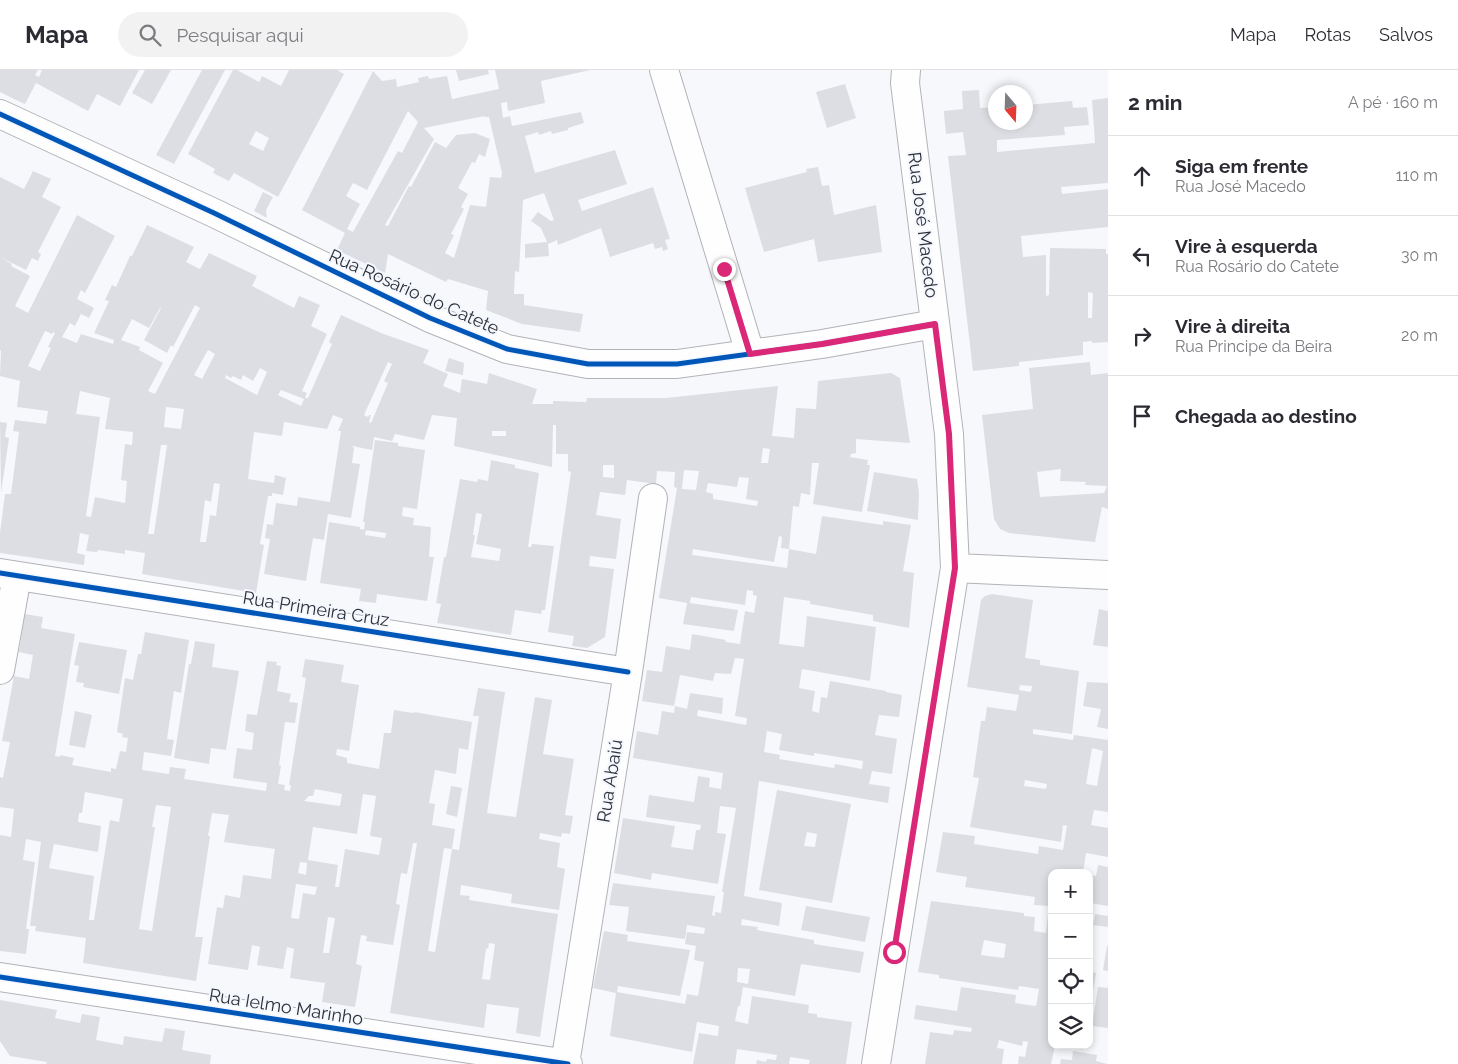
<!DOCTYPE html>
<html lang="pt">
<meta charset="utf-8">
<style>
:root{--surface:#fff;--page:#f2f2f3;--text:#2b2b33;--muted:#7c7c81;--line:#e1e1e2}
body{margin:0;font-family:Raleway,sans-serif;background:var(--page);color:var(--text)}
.controls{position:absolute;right:15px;bottom:15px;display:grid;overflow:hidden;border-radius:10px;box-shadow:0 2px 8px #0003}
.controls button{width:45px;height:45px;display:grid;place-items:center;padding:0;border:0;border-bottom:1px solid var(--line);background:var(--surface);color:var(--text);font:25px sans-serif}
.compass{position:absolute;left:988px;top:15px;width:45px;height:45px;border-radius:50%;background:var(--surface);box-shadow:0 2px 8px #0003;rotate:161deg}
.stop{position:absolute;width:15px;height:15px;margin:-11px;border:4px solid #db2777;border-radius:50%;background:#fff}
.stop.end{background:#db2777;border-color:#fff;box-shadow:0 1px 5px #0008}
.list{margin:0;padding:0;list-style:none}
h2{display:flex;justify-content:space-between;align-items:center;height:65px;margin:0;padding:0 20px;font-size:21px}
h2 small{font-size:16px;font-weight:400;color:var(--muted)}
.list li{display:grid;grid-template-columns:32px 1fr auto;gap:15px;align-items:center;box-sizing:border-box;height:80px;padding:0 20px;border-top:1px solid var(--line)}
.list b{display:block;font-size:19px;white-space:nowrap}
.list p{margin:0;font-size:16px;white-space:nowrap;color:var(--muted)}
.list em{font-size:16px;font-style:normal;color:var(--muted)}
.icon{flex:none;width:28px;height:28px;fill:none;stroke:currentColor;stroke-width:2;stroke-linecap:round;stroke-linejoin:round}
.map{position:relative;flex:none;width:1108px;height:994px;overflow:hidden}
header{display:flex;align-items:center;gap:30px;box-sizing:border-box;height:70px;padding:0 25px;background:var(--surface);border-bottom:1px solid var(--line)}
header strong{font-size:24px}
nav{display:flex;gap:28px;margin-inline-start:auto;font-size:18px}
.search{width:350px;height:45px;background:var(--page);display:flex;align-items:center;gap:12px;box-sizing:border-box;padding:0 18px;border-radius:28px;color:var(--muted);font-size:19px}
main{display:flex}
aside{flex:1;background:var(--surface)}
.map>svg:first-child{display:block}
.building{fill:#dddee3;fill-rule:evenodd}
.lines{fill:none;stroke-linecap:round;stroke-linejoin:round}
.street-casing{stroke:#b1b3b8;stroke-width:30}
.secondary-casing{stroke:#b1b3b8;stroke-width:30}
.street{stroke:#fefeff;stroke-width:28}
.secondary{stroke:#fefeff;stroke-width:28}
.cycleway-casing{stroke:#f4f7fe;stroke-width:8}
.cycleway{stroke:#0057b8;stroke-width:5}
.route{stroke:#db2777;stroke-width:6}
.labels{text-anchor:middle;stroke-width:4;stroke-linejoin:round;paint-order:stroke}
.street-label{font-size:18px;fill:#2e3137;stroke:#f4f7fe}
</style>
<header>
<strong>Mapa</strong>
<div class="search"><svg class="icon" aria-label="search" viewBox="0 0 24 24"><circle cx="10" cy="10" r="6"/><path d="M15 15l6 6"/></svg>Pesquisar aqui</div>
<nav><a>Mapa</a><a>Rotas</a><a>Salvos</a></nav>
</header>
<main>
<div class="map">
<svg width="1108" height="994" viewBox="0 0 1108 994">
<rect width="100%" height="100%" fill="#f6f8fc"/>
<!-- building -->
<path class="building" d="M0 0H38L35 5 39 7 42 0H139L120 36 97 24 88 41 36 13 25 34 16 30 0 22Z
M145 0H171L152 34 132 23Z
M202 0H225L174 94 156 85Z
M233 0H237L259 12 262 6 281 16 289 0H337L344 4 278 127 234 103 229 111 213 103 215 99 188 84ZM256 61 269 68 263 81 249 74Z
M456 0H488L489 4 459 11Z
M495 0H590L541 11 545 33 508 41 507 32 501 33 503 48 510 46 512 56 581 42 584 53 568 58V60L552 64 551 61 539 65 538 62 525 66 535 103 615 80 627 114 578 130 582 141 653 117 670 169 665 170 668 179 663 181 662 177 655 179 653 173 610 187 601 158 558 175 557 170 548 174 549 186 525 188V174L547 172 541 158 531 151 538 142 551 151 554 150 544 123 523 130 519 202 515 201 514 224H524V235L583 244 580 262 522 254 486 240 488 221 448 209 446 212 388 184 385 203 337 180 345 163 302 140 373 1 382 11 396 9 397 17 419 12 418 8 428 6 429 9 447 6 452 29 499 19ZM408 41 418 52 402 83 398 81 353 162 347 159 360 134 346 126 353 113 367 120ZM485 46 484 47H489L502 103 501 108 490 107 486 137 470 135 454 188 445 183 454 165 451 164 464 139 461 137 468 124 458 118 472 92 475 93 479 84 485 87 490 69 475 63 456 65 446 78 435 72 411 117 409 116 388 156 385 155 434 69 424 58Z
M845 14 856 48 827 58 816 22Z
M979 20 980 38 996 37V52H1026V35L1072 31 1073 38 1087 37 1089 55 1064 57 1065 65 997 70V82L1095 73 1092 30 1108 28V113L1061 117 1062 124 1108 119V157L1021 166 1023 187 1046 185V226L1049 225 1050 178 1106 179V184H1108V272L1092 273V271L1083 272V285L1019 292V296L973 301 948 86 966 85 963 62 946 64 944 44V41L963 39 962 21ZM1088 222 1093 223 1092 248H1088Z
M818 97 822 116 829 115 834 145 876 135 882 182 818 192 814 169 764 182 745 118 807 102 806 99Z
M33 101 51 109 42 127 61 137 38 182 41 184 38 191 32 188 26 200 0 187V107L24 119Z
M263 122 273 127 266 140 267 148 254 141Z
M77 145 115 166 85 223 81 220 77 229 94 238 89 248 81 244 75 256 70 253 62 267 77 273 81 264 113 274 114 270 94 263 109 231 105 230 112 215 116 217 130 186H132L147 155 194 177 186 192 200 199 209 183 257 206 252 216 294 238 299 226 320 235 311 256 327 264 302 321 307 323 305 328H308L332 274 329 272 341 245 381 263 429 280 423 293 448 304 443 316 460 323 462 309 487 314 489 303 537 319 532 334H553V331L586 332 587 328H666L778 316 772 366 794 368 796 338 816 339 818 311 891 303 900 308 910 373 856 369V383L851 384 850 387 868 390 867 395H870L862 442 813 434 819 393H812L810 425 801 423 799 437 793 436 789 479 781 478 782 467 779 466 774 492 693 479 692 485 787 498 789 479 816 484 822 446 883 455V451L911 455 903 501 914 503 909 558 873 551V545L810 534V531L784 527 779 574 804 577 807 546 876 557 870 611 802 599 799 618 815 621 812 641 819 643 821 627 827 628 830 611 886 621V622L902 625 899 647 879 645 875 665 897 669 892 704 872 701 869 714 890 717 888 733 759 711 744 826 782 833 779 856 742 849 741 855 758 857 757 860 814 870V874L864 882 860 903 801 894 795 926 743 917 740 936H738L735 951 748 954 752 926 809 935 808 943 817 944V947L852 952 846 994H809L810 990 790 987 789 994H756L757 990 766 992 767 989 776 990 777 985 737 979 735 994H693L699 963 718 966 719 956 697 952 692 982 610 966 616 923 593 918 604 861 628 865 627 871 690 880 680 926 618 916 617 922 685 934 687 924 698 926 704 892 694 890 696 876 685 874 687 862 704 864 705 858 687 855 685 869 626 861 629 837 609 835 613 813 715 826 712 845 715 846V842L721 843 724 822H722L736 738 720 736 717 763 726 764 718 814 652 803 651 810 614 803 623 748 675 756 671 777 693 780 696 760H700L701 755 646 747 649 725 694 732 698 706 710 708 709 717 721 719 723 703 633 688 637 661 658 665 662 641 674 643 675 636 687 639 690 623 723 628 722 644 698 640 697 646 746 655 747 648 735 646 744 589 735 588 731 604 715 603 713 611 680 605 674 636 642 631 647 600 662 602 666 576 690 580 692 564 726 570 725 572 740 574 745 541 754 543 757 526 753 525V521L747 520 745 535 691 527 690 533 738 540 734 561 683 554 687 533 659 528 677 418 674 417 675 402 657 401 656 414 627 410 625 425 600 422 596 445 621 449 616 489 590 486 589 496 614 499 605 567 587 578 572 576 574 566 548 562 571 402 568 401V384H556V355H553L552 397 454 376 457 348 432 345 424 370 395 364 392 371 374 367 372 380 352 376 354 378 352 393 360 394 351 448 328 444 324 470 313 468 306 511 264 504 270 469 265 468 267 454 273 455 276 433 297 436 298 427 330 432 341 361H338L343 349 333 345 327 359 284 352 282 366 254 362 248 409 274 413 275 405 286 408 283 425 272 423V426H268L260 474 264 475 256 523 142 504 145 483 125 480V484L98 480 97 482 86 481 89 465 80 463 77 483 85 485 84 495 0 483V463L5 424H11L19 362 13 361 15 350 46 354 48 341 17 337 20 311 0 306 1 281 0 280V187L12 194 11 196 30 206 15 236 28 243ZM195 235 200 238 155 324 148 321 163 293 139 280 140 277 121 270 132 249 149 258 160 238H161L144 270 167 283 171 275 173 277ZM45 261 52 264 53 262 55 263 48 277 51 278 40 301 28 296ZM208 280 215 284 202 309 194 305ZM388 292 392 294 384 311 388 313 371 353 369 352 371 345H369L368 347 364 345ZM260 298 267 302 257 325 225 308 226 305 231 308 233 306 241 310 243 305 253 311ZM281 320 304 329 301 336 278 325ZM80 321 110 328 105 359 133 362 132 375 125 374 121 410 127 411 125 433 95 427 91 447 86 446 100 347 76 344ZM166 337 184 339 181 359 164 357ZM492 361H506V366H492ZM161 375H167L154 464H148ZM763 378 770 379 768 393H761ZM603 395H614V408L603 407ZM684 400 699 401 696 420 682 419ZM739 407 749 408 746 429 758 431 757 436 713 429V424L706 422 708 413 737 417ZM214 413 220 414 216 446 210 445 206 472H200L205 430 211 432ZM767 661 782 664 779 680 814 686V683L863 691 862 699 835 694 834 698 779 689 780 685 764 682ZM738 898 750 899 748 914 737 912Z
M449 288 464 293 463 305 445 301Z
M1090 292 1091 305 1108 303V439L1102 437 1095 472 1009 463 1000 459 994 449 993 441 982 345 1033 339 1029 298ZM1061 399 1060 411 1086 412 1085 415 1107 416 1104 423 1040 427 1037 402Z
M0 352 7 353 5 367 9 368 1 423Z
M375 370 398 373V376L425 380 417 439 403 437 402 446 414 448 413 455 431 457 429 487H434L427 531 377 524 376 533 359 531 361 519 320 513 329 452 360 457V459L366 460 365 465 385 468 386 463 364 460 365 452H363Z
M491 390 515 395V398L539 403 528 477H531L532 474 554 476 545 540H542L541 544 515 540 511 565 437 553 441 534 436 533 444 487H446L460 409 477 412 478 409 488 411ZM476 443 482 444 476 474 501 479 499 491 471 487 475 465H473Z
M874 402 917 409 919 423 918 450 867 441Z
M992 524 1033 530 1025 588 1040 590V595L1079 601 1072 664 1033 659V664L1073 670 1074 665 1108 670V742L1094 740 1091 755 1108 758V787L1086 783 1083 803H1052V975H1055L1051 994H1018L1019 986 1025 987 1028 972 1023 971 1022 976 999 970 997 978 1004 979 1002 994H925L930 962 953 965 954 960 971 962 972 958 914 949 916 935 957 941 961 917 1016 925 1015 933 1036 936 1039 919 1019 916 1018 920 939 908V905L918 902 931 831 1024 843V846L1035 847 1034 861 1046 863 1049 836 1034 835 1035 827 965 817 967 807 936 802 943 762 975 766 974 774 1038 784 1039 776 1063 780 1067 756 1063 755 1061 772 970 757 979 708 973 707 981 651H985L987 637 1016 641 1019 625 967 617 981 530 985 526ZM1020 615 1032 616 1031 622 1019 620ZM1092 678 1103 681 1097 716 1086 714ZM1025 710 1047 714 1046 719 1024 716ZM984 870 1006 874 1004 888 981 885Z
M1099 539 1108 541V577L1093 575Z
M25 544 43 547 41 558 75 564 55 686 60 687V685L74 688 72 695 111 702V698L116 699 120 681 126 682 128 668 122 667 123 664 117 662 125 608 133 610 138 584H141L145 562 189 570 181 623 174 621 167 669 174 670 171 686 144 682 142 700 169 704 170 697 186 699 184 709 266 721 267 713 233 708 237 678 252 680 254 663 245 661 247 644 257 645 267 591 277 592 276 595 281 596 277 621 291 624 289 632 298 633 295 653 285 652 279 695 281 696 278 714 285 715 284 720 290 721 291 715H289L306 608 302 607 305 589 344 595 341 612 359 615 349 681 337 679 336 685 347 688V693L379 699 384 663H391L394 640 413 643 414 642 472 652 468 680 459 678 456 704 435 700 429 733 435 734 432 755 455 759 452 779 444 778 428 881 435 882 452 779 459 780 479 646H473L478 618 505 622 487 743 516 747 535 627 552 630 543 684 574 689 565 745 573 746 570 764 562 763 561 767 540 763 539 769 560 773 557 797 565 799 559 840 511 833 512 824 461 815 460 825 470 826 469 830 558 844 540 967 516 963 519 938 487 934 484 958 390 943 417 773H413L407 804 401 803 396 834 400 835 393 875 366 871 367 866 361 865 356 894 362 896 355 937 322 932 325 913 290 908 294 879 287 877 283 899 257 895 260 877 252 875 248 900 208 894 217 837 223 838 225 825 240 828 243 805 271 809 274 784 275 779 224 772 229 745 212 743 208 766H210L195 867H203L196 911 83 893 86 868 35 861 36 856H30L41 772 26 769 23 790 35 792 26 859H29L26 884 0 881V765L11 767 14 739 0 737V707L3 708 10 672 2 671 14 606 29 609 33 585 19 582ZM315 719 342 724 340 736 304 731 309 726H313ZM85 722 123 729 119 752 110 750 94 850H89L94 806 49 798 54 774 98 782 101 756 78 752 79 743H82ZM363 724 376 726 370 766 382 768 379 785 345 779 339 817H335L338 795 308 790 313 757 357 764ZM156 735 171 737 152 861 139 859 155 757H152ZM300 792 307 793 306 805 298 803ZM296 814 317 817 315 825 303 823 299 849 291 848ZM328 847 335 848 329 883H323ZM489 873 495 874 490 910 482 909 486 878 488 879Z
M195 571 215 574 212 597 239 601 226 680 211 678 209 694 174 688 189 594H191Z
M79 572 127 580 119 624 83 617 84 613 76 612 79 596 74 595Z
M1087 612 1108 613V659L1097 657 1101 639 1083 636Z
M75 641 92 645 85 678 69 675Z
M451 716 462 718 457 747 446 744Z
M777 720 851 734 832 833 759 820ZM807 762 817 764 815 777 804 776Z
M1098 795 1108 797V836L1090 833 1092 824 1089 823V805L1096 806Z
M806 836 870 847 865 872 801 860Z
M1095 844 1108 846V857L1093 855Z
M1107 876H1108V901L1103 900Z
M1089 902 1096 903 1092 927H1089Z
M1098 917 1108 918V958L1092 956Z
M0 930 57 940 55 948 80 953 82 944 100 947 96 970 123 975 124 966 162 972 165 958 185 961 182 980 211 985 210 994H46L47 992 10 986 0 971Z
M1073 981 1097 985 1096 991 1107 994H1060L1061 989 1072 990Z"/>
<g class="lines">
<!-- street casing -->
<g class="street-casing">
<path id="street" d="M664 0 750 283
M0 44 214 143 430 248 507 279 588 294H677L822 274 935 254
M0 503 628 602
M0 600 17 506
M0 907 568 994
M565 994 628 602 653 428"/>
</g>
<!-- secondary casing -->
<g class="secondary-casing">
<path id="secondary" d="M955 498 1108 505
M876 994 955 498 949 364 905 13 906 0"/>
</g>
<!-- street -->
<use href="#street" class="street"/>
<!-- secondary -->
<use href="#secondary" class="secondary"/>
<!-- cycleway casing -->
<g class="cycleway-casing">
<path id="cycleway" d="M0 44 214 143 430 248 507 279 588 294H677L822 274 935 254
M0 503 628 602
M0 907 568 994"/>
</g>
<!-- cycleway -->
<use href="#cycleway" class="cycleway"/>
</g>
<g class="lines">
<!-- route -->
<path class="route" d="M724 199 750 284 822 274 935 254 949 364 955 498 894 882"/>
</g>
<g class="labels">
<!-- street labels -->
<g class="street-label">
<text transform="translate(923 155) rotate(83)" y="6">Rua José Macedo</text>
<text transform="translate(414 222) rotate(24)" y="6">Rua Rosário do Catete</text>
<text transform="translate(316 539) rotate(9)" y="6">Rua Primeira Cruz</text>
<text transform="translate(610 711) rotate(-81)" y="6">Rua Abaiú</text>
<text transform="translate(286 937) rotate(9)" y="6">Rua Ielmo Marinho</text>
</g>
</g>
</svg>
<div class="controls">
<button>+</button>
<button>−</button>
<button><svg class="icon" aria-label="locate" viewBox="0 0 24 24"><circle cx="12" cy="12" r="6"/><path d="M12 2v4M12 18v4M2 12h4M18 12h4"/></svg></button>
<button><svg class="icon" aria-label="layers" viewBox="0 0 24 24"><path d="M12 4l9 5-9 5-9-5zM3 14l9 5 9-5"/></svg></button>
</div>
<svg class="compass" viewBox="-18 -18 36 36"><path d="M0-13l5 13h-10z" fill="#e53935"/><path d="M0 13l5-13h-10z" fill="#7c7c81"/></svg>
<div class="stop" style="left:894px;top:882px"></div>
<div class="stop end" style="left:724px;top:199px"></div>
</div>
<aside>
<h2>2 min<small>A pé · 160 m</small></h2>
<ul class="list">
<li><svg class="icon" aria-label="ahead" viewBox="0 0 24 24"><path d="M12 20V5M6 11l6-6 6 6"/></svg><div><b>Siga em frente</b><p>Rua José Macedo</p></div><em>110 m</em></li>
<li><svg class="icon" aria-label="left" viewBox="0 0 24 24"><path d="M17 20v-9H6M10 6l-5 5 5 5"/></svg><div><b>Vire à esquerda</b><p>Rua Rosário do Catete</p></div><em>30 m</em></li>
<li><svg class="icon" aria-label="right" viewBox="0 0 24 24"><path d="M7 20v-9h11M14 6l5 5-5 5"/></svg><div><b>Vire à direita</b><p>Rua Principe da Beira</p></div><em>20 m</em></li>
<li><svg class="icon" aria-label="arrive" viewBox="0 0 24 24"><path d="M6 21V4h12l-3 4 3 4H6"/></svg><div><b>Chegada ao destino</b></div></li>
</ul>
</aside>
</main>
